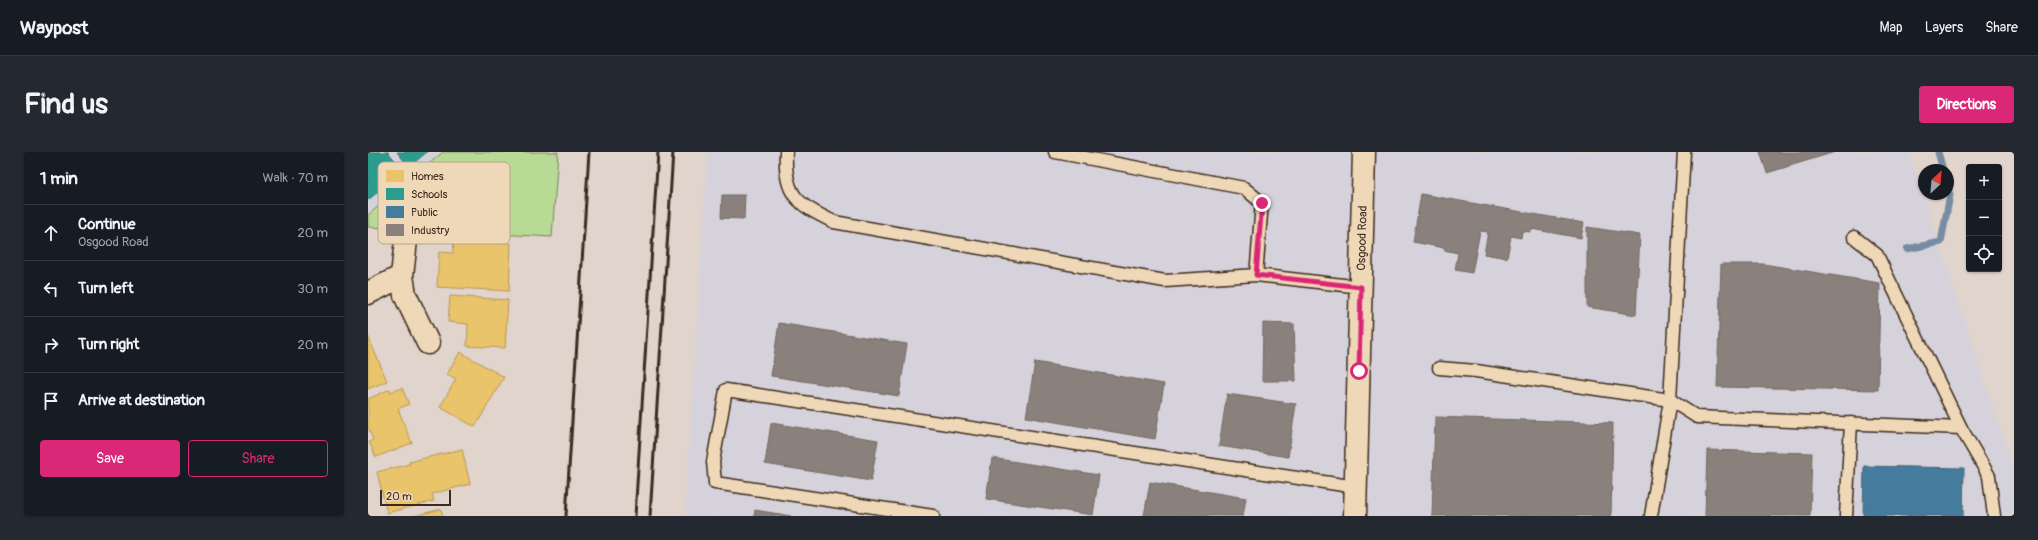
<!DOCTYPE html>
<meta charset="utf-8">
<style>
:root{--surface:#171b24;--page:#242831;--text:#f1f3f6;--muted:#9ea1a6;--line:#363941;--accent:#db2777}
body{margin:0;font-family:Pangolin,sans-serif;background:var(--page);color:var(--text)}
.controls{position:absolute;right:12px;top:12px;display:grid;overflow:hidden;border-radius:4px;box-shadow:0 1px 3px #0004}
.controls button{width:36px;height:36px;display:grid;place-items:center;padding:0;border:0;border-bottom:1px solid var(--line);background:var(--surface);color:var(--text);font:20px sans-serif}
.compass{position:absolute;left:1550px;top:12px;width:36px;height:36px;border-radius:50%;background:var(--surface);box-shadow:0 1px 3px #0004;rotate:26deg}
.scale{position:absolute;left:12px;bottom:10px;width:71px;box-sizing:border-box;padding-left:4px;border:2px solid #3b2a1e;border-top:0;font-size:11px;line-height:14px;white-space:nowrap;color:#3b2a1e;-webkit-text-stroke:3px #efd8b8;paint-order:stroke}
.stop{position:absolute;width:12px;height:12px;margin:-9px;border:3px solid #db2777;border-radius:50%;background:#fff}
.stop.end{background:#db2777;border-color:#fff;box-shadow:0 1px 4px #0008}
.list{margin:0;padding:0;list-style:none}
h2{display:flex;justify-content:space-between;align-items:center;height:52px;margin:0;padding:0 16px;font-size:17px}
h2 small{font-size:13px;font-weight:400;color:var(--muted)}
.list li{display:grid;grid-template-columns:26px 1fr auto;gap:12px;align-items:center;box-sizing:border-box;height:56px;padding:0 16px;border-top:1px solid var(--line)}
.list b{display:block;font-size:15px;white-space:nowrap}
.list p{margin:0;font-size:13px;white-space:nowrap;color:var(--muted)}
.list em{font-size:13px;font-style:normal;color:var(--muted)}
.actions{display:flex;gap:8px;padding:12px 16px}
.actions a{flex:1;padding:9px 0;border:1px solid var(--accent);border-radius:4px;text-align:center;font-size:14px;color:var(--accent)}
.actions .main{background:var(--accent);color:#fff}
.icon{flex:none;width:22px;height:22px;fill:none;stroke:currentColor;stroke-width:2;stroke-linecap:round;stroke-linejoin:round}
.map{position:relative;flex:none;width:1646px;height:364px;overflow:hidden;border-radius:4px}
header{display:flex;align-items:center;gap:24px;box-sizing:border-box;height:56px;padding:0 20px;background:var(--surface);border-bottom:1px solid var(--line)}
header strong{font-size:19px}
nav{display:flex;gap:22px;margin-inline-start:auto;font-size:14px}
.intro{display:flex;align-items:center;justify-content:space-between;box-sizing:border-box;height:96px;padding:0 24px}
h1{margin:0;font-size:28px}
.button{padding:10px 18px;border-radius:4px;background:var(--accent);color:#fff;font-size:14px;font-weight:700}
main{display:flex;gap:24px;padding:0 24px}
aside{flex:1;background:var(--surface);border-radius:4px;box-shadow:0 1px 3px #0004}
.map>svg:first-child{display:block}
.built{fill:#d6d2db}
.green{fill:#b7db95;stroke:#79825a}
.homes{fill:#e9c46a;stroke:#b59653}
.schools{fill:#2a9d8f;stroke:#2f7a6d}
.public{fill:#457b9d;stroke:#426377}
.industry{fill:#8a817c;stroke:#726760}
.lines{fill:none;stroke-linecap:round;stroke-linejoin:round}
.stream{stroke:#768ca2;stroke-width:7}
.lane-casing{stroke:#3b2a1e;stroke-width:15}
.street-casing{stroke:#3b2a1e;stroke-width:25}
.secondary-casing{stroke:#3b2a1e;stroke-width:25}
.lane{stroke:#efd8b8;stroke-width:12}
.street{stroke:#efd8b8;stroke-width:22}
.secondary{stroke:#efd8b8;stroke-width:22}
.rail{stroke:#3b2a1e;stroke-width:3}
.route{stroke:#db2777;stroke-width:5}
.labels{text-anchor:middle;stroke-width:4;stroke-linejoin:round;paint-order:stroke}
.street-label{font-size:12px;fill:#3b2a1e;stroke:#efd8b8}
.key{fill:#efd8b8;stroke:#b9a48a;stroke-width:1}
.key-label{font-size:11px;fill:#3b2a1e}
</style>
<header>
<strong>Waypost</strong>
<nav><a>Map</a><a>Layers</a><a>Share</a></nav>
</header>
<div class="intro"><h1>Find us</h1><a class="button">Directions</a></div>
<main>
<aside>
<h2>1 min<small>Walk · 70 m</small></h2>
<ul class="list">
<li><svg class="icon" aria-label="ahead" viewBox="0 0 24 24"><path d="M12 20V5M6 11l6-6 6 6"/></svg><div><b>Continue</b><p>Osgood Road</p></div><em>20 m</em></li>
<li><svg class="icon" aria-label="left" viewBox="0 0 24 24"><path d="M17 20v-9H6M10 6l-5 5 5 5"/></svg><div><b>Turn left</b></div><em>30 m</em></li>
<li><svg class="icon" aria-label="right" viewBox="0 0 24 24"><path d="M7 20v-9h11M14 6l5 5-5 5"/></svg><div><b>Turn right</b></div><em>20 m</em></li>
<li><svg class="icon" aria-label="arrive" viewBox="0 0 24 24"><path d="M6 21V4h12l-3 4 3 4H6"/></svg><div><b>Arrive at destination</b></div></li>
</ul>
<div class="actions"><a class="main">Save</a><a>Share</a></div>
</aside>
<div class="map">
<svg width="1646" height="364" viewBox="0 0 1646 364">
<rect width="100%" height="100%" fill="#e0d4cd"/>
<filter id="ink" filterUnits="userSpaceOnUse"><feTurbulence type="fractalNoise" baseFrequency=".025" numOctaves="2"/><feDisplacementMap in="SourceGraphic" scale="8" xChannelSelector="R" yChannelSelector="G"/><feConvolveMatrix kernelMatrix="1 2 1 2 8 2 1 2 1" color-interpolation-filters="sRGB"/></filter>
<g filter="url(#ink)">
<!-- built -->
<path class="built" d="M0 0H75L0 63Z
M340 0H1541L1646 319V364H317Z"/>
<!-- green -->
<path class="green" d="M75 0H190L184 85 0 75V63Z"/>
<!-- homes -->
<path class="homes" d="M86 88 143 91 141 139 69 135 71 100 85 101Z
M82 144 140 148 137 196 99 194 100 172 80 170Z
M0 184 19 229 0 237Z
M92 200 136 225 107 275 72 255 88 227 79 222Z
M34 236 41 252 30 257 44 291 8 305 1 290 5 288 0 275V247L22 237 23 240Z
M94 297 102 332 64 342 66 349 19 361 9 320 42 312 41 310Z
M73 357 75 364H46Z"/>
<!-- schools -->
<path class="schools" d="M0 0H20L36 19 0 48Z
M29 0H59L41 15Z"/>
<!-- public -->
<path class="public" d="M1496 314 1596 316 1595 364H1495Z"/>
<!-- industry -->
<path class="industry" d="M1392 0H1467L1399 21Z
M1053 42 1216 71 1213 86 1163 77 1162 80 1154 79 1153 86 1143 84 1139 106 1116 102 1120 80 1112 79 1104 121 1087 118 1090 101 1076 98V96L1045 90Z
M354 43H377L376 67 353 66Z
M1219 75 1272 83 1268 163 1219 155Z
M1353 112H1395L1512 131 1510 238 1349 235Z
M411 171 539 192 531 244 403 224Z
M895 171 926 172 928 229H894Z
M667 210 796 232 787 287 658 265Z
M859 242 928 252 920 305 851 294Z
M1067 265 1245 271 1243 364H1064Z
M403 271 510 288 503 329 397 312Z
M1339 298 1444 301 1442 364H1337Z
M624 306 731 323 725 363 618 347Z
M782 330 878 346 875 364H776Z
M387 358 423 364H386Z"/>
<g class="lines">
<!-- stream -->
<path class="stream" d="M1570 0 1575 18
M1539 97 1573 90 1582 43 1580 36"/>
<!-- lane casing -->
<g class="lane-casing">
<path id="lane" d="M418 0C416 44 429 52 466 70L797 129 888 123
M687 0 876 36 894 51 888 123 993 135
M1071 216 1108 219 1302 248 1329 265 1593 276 1509 103 1486 85
M1593 276 1621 324 1626 364
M565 364 347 331 345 310 358 238 988 335
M1283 364 1302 248 1316 0
M1478 364 1483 271"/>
</g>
<!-- street casing -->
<g class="street-casing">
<path id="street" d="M34 124 37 143 60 191
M0 141 34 124 38 88"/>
</g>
<!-- secondary casing -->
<g class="secondary-casing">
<g id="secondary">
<path id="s1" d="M987 364 996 0"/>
</g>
</g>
<!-- lane -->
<use href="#lane" class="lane"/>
<!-- street -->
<use href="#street" class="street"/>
<!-- secondary -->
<use href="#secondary" class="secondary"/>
<!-- rail -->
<path class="rail" d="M198 364 221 0
M267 364 290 0
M282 364 305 0"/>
</g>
</g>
<g class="lines" filter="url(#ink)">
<!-- route -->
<path class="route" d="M894 51 888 123 993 135 991 219"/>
</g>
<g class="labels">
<!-- street labels -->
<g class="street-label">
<text dy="4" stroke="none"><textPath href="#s1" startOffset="278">Osgood Road</textPath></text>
</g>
</g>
<!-- legend -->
<rect x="10" y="10" width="132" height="82" rx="6" class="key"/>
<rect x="18" y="18" width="18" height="12" fill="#e9c46a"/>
<rect x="18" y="36" width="18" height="12" fill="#2a9d8f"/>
<rect x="18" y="54" width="18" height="12" fill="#457b9d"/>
<rect x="18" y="72" width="18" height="12" fill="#8a817c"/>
<g class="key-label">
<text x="43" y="28">Homes</text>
<text x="43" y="46">Schools</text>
<text x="43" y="64">Public</text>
<text x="43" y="82">Industry</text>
</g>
</svg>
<div class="controls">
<button>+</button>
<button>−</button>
<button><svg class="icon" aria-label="locate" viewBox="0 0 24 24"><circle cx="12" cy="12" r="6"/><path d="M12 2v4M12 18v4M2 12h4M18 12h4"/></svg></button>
</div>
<svg class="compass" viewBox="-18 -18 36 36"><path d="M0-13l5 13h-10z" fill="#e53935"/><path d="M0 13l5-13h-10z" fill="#9ea1a6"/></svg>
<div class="scale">20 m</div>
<div class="stop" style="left:991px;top:219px"></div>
<div class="stop end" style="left:894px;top:51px"></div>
</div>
</main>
